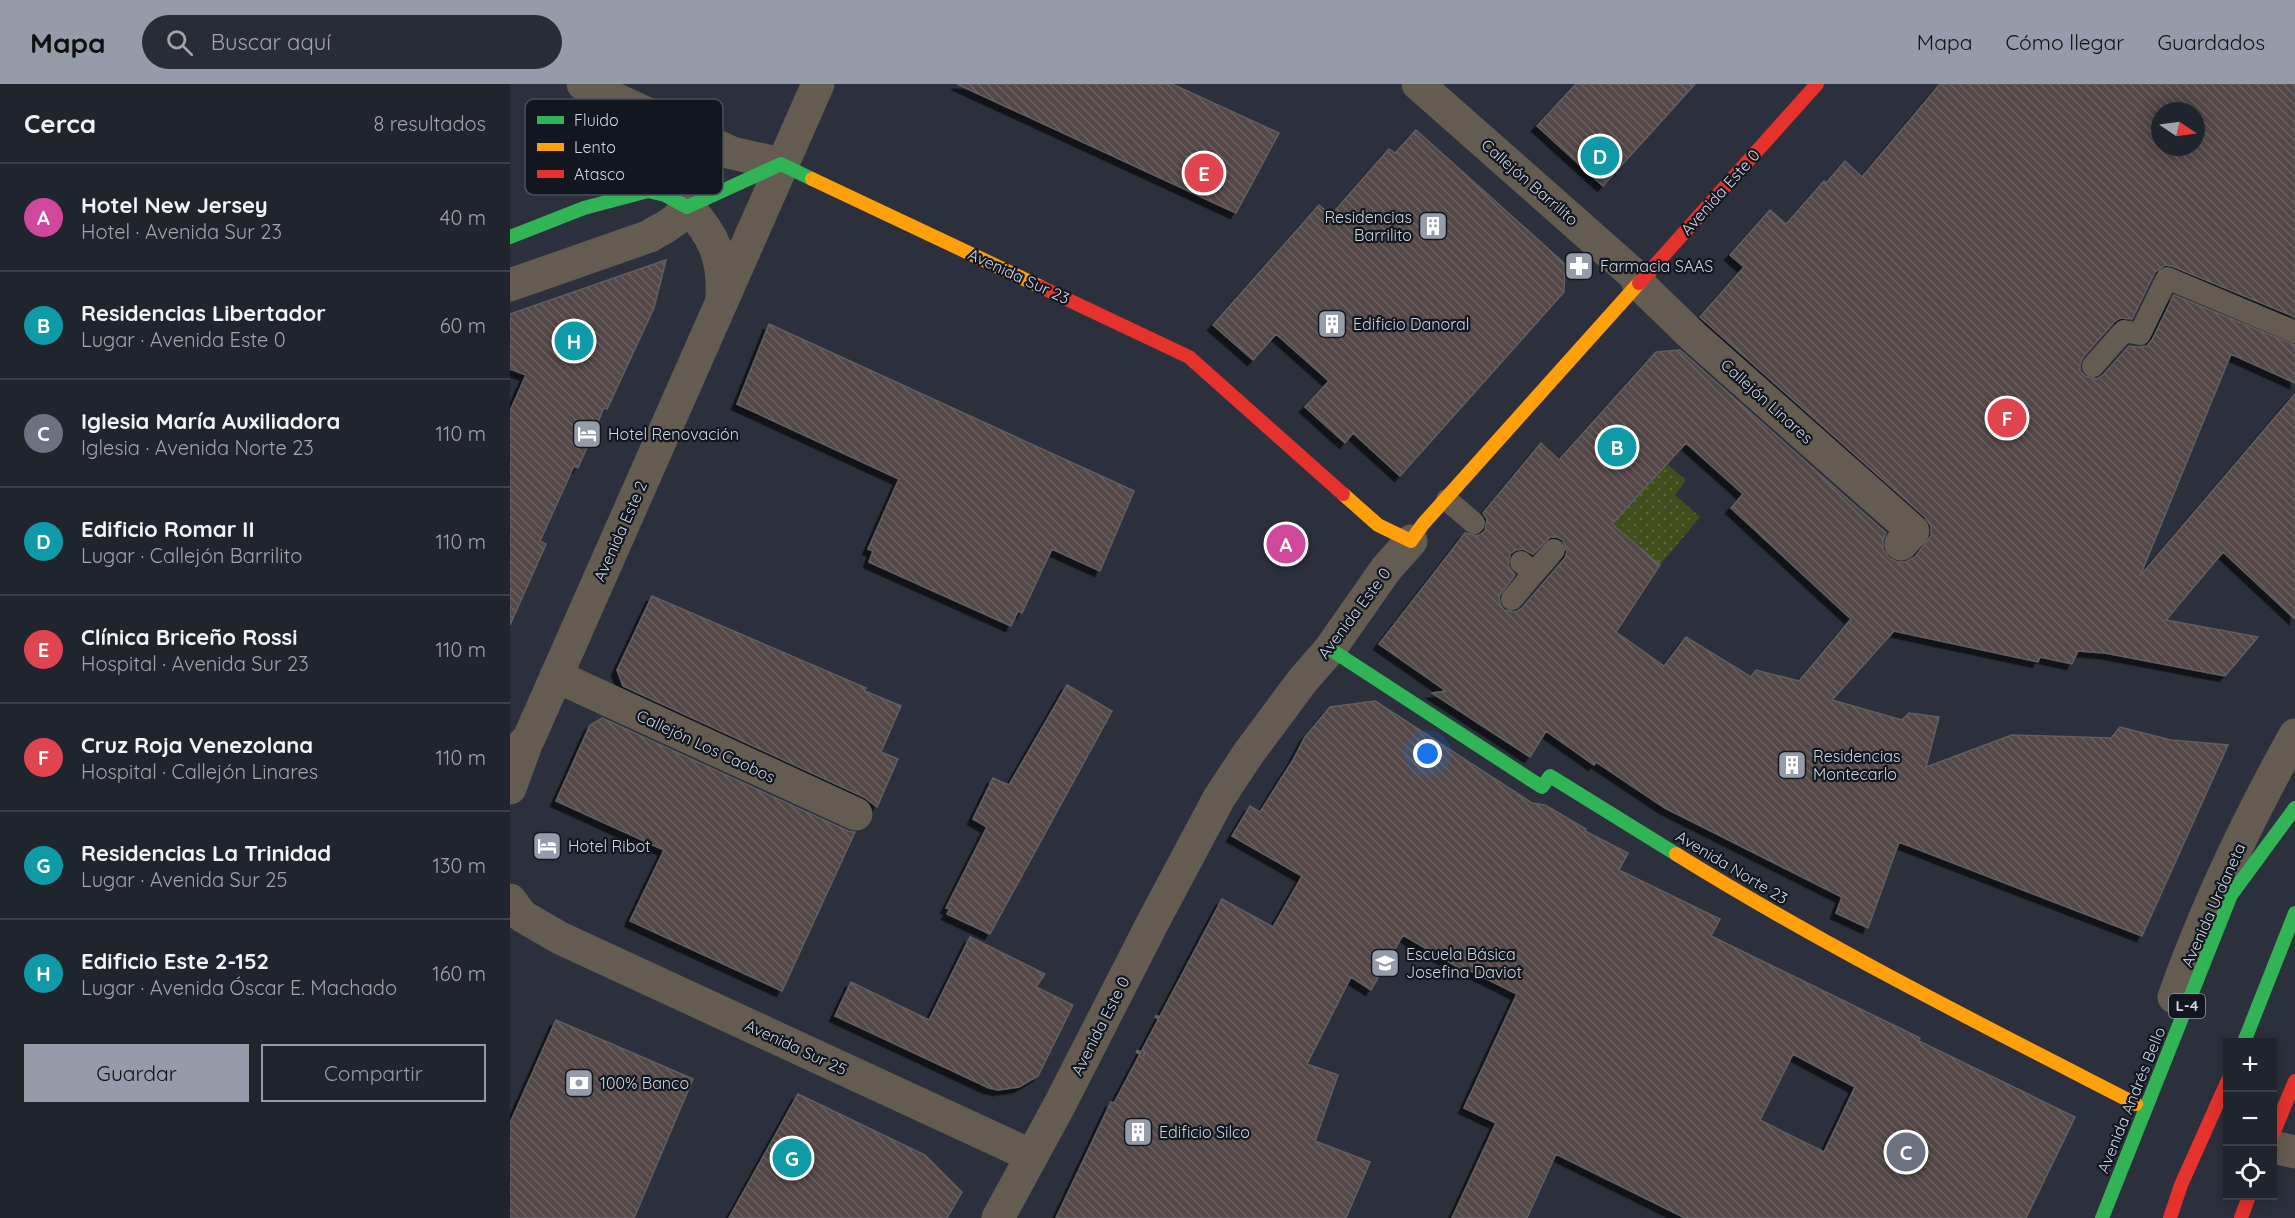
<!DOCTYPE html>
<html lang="es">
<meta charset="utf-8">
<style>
:root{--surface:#20242d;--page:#282c35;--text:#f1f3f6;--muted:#a2a4aa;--line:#3d4149;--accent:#959ba8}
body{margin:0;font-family:Quicksand,sans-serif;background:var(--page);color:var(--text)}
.controls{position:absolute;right:18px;bottom:18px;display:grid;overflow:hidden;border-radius:0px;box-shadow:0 3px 15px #0003}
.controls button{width:54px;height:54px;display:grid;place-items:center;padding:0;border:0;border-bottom:2px solid var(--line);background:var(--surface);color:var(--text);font:30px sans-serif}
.compass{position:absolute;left:1641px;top:18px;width:54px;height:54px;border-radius:50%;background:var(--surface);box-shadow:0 3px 15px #0003;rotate:103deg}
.you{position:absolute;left:918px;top:670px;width:21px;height:21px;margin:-15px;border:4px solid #fff;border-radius:50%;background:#1a73e8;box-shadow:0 0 0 9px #1a73e833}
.badge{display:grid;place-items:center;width:39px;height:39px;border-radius:50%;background:var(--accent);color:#fff;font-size:20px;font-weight:700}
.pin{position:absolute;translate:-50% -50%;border:3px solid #fff;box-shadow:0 2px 6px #0006}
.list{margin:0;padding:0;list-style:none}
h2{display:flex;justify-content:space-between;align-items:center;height:78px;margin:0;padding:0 24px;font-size:26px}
h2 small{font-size:20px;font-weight:400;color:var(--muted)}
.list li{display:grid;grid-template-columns:39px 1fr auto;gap:18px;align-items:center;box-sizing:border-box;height:108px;padding:0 24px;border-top:2px solid var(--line)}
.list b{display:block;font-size:22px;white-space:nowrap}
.list p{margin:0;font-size:20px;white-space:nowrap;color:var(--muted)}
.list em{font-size:20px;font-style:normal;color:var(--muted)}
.actions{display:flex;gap:12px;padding:18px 24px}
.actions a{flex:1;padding:14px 0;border:2px solid var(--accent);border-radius:0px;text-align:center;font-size:21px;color:var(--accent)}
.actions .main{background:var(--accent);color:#111}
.icon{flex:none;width:33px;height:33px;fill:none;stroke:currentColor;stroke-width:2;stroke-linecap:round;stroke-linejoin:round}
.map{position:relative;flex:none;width:1785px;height:1134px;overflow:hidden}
header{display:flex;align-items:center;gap:36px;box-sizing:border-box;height:84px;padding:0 30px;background:var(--accent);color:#111}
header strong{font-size:28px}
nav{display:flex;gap:33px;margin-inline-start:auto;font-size:21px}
.search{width:420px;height:54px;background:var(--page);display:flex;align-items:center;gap:15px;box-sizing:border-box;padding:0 21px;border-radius:33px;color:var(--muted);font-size:22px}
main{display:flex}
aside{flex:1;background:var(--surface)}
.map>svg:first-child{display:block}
.green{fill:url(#green-dots)}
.building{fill:url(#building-back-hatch);stroke:#615e61;stroke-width:1.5;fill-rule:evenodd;filter:url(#shadow)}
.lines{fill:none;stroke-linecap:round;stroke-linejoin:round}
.path{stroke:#66625e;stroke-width:4;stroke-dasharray:4.5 3;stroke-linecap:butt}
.lane{stroke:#645c51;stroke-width:22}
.street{stroke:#645c51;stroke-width:33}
.fast{stroke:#30b455;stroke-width:14}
.slow{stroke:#ff9f0a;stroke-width:14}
.jam{stroke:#e5322d;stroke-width:14}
.labels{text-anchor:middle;stroke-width:4.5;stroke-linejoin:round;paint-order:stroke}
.shield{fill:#12161f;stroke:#969ba8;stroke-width:1.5}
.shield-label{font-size:15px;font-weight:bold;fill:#ced4e2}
.street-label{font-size:16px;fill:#ced4e2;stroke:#12161f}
.poi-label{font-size:16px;fill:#ced4e2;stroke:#12161f;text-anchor:start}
.key{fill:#12161f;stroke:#4a4f5a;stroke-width:1.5}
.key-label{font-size:16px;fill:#ced4e2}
</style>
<header>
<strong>Mapa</strong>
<div class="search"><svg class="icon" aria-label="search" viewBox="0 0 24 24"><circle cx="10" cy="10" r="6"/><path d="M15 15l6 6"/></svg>Buscar aquí</div>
<nav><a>Mapa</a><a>Cómo llegar</a><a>Guardados</a></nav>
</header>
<main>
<aside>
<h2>Cerca<small>8 resultados</small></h2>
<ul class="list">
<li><span class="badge" style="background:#d1479c">A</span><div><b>Hotel New Jersey</b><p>Hotel · Avenida Sur 23</p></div><em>40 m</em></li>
<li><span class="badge" style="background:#0f9aa8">B</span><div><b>Residencias Libertador</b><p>Lugar · Avenida Este 0</p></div><em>60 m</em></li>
<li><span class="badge" style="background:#6b7280">C</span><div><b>Iglesia María Auxiliadora</b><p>Iglesia · Avenida Norte 23</p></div><em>110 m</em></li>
<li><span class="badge" style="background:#0f9aa8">D</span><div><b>Edificio Romar II</b><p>Lugar · Callejón Barrilito</p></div><em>110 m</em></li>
<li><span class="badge" style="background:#e0444e">E</span><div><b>Clínica Briceño Rossi</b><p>Hospital · Avenida Sur 23</p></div><em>110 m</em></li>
<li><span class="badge" style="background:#e0444e">F</span><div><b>Cruz Roja Venezolana</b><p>Hospital · Callejón Linares</p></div><em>110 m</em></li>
<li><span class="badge" style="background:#0f9aa8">G</span><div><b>Residencias La Trinidad</b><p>Lugar · Avenida Sur 25</p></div><em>130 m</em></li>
<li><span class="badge" style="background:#0f9aa8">H</span><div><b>Edificio Este 2-152</b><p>Lugar · Avenida Óscar E. Machado</p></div><em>160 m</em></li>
</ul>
<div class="actions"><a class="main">Guardar</a><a>Compartir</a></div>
</aside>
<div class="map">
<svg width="1785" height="1134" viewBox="0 0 1785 1134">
<defs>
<pattern id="green-dots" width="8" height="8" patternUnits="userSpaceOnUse" patternTransform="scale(1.5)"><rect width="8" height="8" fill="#414d1c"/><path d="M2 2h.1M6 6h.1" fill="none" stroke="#5b663d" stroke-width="1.8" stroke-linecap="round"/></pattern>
<pattern id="building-back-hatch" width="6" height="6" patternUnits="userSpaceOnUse" patternTransform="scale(1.5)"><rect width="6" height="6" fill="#534746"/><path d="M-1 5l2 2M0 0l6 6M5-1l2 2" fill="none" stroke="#6b6160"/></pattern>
<filter id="shadow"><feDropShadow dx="-5.5" dy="5.5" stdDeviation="0" flood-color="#0009"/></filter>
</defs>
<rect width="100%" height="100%" fill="#2b303c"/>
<!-- green -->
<path class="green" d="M1157 380 1176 396 1165 411 1190 433 1150 481 1081 422 1138 400Z"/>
<!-- building -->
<path class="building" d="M447 0H662L769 49 726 129Z
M1066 0H1185L1093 102 1027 42Z
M1430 0H1785V233L1662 182 1655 181 1645 188 1622 235 1610 234 1604 238 1573 273 1570 280V287L1575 292 1587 295 1593 291 1619 262 1628 263 1637 262 1642 256 1664 211 1785 261V299L1721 270 1630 492 1785 310V535L1713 468 1656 536 1748 553 1715 592 1595 569 1568 567 1562 580 1530 573 1528 578 1384 547 1322 616 1392 636 1399 629 1429 633 1416 683 1502 651 1601 654 1610 643 1661 656 1718 661 1632 852 1389 758 1358 844 1326 829 1332 813 1155 724 1086 678 1084 681 1036 647 1020 673 922 609 936 607 869 560 955 449 968 452 975 447 977 435 973 429 1031 359 1049 376 1146 268 1170 266 1376 449 1373 456V465L1379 474 1387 478H1396L1405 473 1421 452V442L1415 433 1190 233 1234 183 1220 171 1260 126 1276 140 1314 97 1316 99 1335 77 1352 93ZM1650 27H1686V63H1650ZM1176 359 1233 410 1221 424 1341 535 1289 597 1246 586 1241 593 1176 553 1154 582 1106 548 1150 481 1102 440ZM1040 453H1047L1053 456 1057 468 1055 474 1012 524 1006 528 994 526 990 520 989 512 1005 491 998 482 1000 470 1006 466 1013 465 1023 470Z
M906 46 1055 180 1054 208 890 392 843 349 835 359 795 323 819 297 766 250 743 276 703 241 809 121 821 131 879 65 885 69Z
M156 176 144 224 97 325 94 324 68 384 64 382 30 457 36 460 0 541V327L16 291 0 285V230Z
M259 240 624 407 590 487 542 465 512 529 508 527 501 542 359 478 363 467 358 465 389 395 227 320Z
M142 512 356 604 355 607 391 622 371 668 388 675 367 723 354 713 113 602 107 586Z
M557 601 602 627 480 850 437 830 440 825 436 824 477 743 463 735 483 694 499 701Z
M865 617 1022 719 1035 721 1076 745 1075 747 1118 769 1109 786 1210 835 1201 852 1410 954 1409 957 1565 1033 1516 1134H1175L1046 1070 1017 1134H942L986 1039 954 1024 1007 910 953 883 951 885 893 851 861 906 841 893 797 980 828 991 805 1057 860 1078 836 1134H546L601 1018 604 1019 712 815 763 843 792 792 722 752 740 722 750 728 783 676 795 653 820 623ZM1283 970 1345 1003 1314 1068 1250 1036Z
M92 634 338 747 345 748 272 907 120 837 154 766 46 717 80 641Z
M460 853 535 890 526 903 563 921 528 992 509 1003 488 1006 479 1004 325 932 341 898 419 936Z
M46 936 183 995 124 1134H0V1039Z
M288 1010 415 1071 452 1108 437 1134H219Z"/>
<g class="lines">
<!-- path -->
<path class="path" d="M645 932 652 935
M626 967 635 971"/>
<!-- lane -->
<path class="lane" d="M1583 282 1614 247 1630 250 1657 194 1785 248
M937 416 964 439
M1011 478 1024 489 1044 466
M1002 515 1024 489"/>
<!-- street -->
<path class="street" d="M73 0 222 69 271 80
M908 0 1130 196
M177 123C204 150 214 175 212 213
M1128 199 1185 254 1403 447 1391 460
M0 201 140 152C145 148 151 146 157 142 179 128 193 106 192 80 192 70 189 62 181 55 170 45 154 38 141 31
M46 592 346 730
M0 674 19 654 308 0
M0 704 18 655
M0 816 12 832 50 854 522 1072
M1664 913C1696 823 1738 735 1785 651
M1762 1063 1785 1068
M488 1134 549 1022 643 838 709 714 738 670 793 596 820 565 876 485 901 457"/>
<!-- fast -->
<path class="fast" d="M0 153 74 124 138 107 155 111 177 123 271 80 302 95
M820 565 1032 703 1040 692 1166 770
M1734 958 1785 829
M1592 1134 1721 811 1785 724"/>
<!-- slow -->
<path class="slow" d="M302 95 531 203
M833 410 868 441 901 457 913 440 1129 199
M1166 770C1314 862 1470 940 1626 1020"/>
<!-- jam -->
<path class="jam" d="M1129 199 1307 0
M531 203 679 273 833 410
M1762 1052 1785 997
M1660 1134 1671 1101 1718 996
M1731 1134 1739 1112"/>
</g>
<!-- icons -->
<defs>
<g id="building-square" transform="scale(1.5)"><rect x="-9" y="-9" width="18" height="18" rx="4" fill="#959ba8" stroke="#12161f"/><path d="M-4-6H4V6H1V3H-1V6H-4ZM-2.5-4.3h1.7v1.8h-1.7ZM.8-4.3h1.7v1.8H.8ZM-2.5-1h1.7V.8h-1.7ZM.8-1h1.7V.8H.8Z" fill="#fff"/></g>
<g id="pharmacy-square" transform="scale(1.5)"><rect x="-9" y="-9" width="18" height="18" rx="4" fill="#959ba8" stroke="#12161f"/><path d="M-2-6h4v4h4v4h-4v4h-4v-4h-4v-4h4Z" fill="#fff"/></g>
<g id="hotel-square" transform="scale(1.5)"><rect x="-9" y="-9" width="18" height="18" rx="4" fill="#959ba8" stroke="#12161f"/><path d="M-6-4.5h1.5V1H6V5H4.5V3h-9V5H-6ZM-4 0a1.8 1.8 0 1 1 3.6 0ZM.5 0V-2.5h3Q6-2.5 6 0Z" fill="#fff"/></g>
<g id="school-square" transform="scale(1.5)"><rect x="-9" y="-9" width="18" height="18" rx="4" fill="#959ba8" stroke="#12161f"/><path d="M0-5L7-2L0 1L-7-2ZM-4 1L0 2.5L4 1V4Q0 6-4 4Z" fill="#fff"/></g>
<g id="bank-square" transform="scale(1.5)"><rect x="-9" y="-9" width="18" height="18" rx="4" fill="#959ba8" stroke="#12161f"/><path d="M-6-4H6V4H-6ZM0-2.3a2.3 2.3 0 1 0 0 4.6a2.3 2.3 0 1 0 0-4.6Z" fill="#fff"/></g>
</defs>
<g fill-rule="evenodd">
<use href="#building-square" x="923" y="142"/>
<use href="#pharmacy-square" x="1069" y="182"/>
<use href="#building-square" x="822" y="240"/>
<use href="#hotel-square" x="77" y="350"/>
<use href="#building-square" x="1282" y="681"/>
<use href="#hotel-square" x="37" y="762"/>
<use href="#school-square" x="875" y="879"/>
<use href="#bank-square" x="69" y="999"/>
<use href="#building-square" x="628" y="1048"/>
</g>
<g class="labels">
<!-- shield labels -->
<rect class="shield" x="1659" y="910" width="36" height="24" rx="4.5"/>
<g class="shield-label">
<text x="1677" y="927">L-4</text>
</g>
<!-- street labels -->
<g class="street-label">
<text transform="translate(1020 98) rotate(41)" y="6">Callejón Barrilito</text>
<text transform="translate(1210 108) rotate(-48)" y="6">Avenida Este 0</text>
<text transform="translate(509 192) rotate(25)" y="6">Avenida Sur 23</text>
<text transform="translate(1257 317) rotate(42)" y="6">Callejón Linares</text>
<text transform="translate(110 447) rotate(-66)" y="6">Avenida Este 2</text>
<text transform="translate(844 529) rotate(-53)" y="6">Avenida Este 0</text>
<text transform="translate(196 662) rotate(25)" y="6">Callejón Los Caobos</text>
<text transform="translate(1222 783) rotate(31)" y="6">Avenida Norte 23</text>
<text transform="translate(1703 821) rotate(-66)" y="6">Avenida Urdaneta</text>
<text transform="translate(590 942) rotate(-63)" y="6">Avenida Este 0</text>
<text transform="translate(286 963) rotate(25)" y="6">Avenida Sur 25</text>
<text transform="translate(1621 1016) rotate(-68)" y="6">Avenida Andrés Bello</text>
</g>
<!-- poi labels -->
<g class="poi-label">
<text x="902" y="139" text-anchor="end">Residencias<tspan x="902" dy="18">Barrilito</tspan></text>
<text x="1090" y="188">Farmacia SAAS</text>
<text x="843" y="246">Edificio Danoral</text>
<text x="98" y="356">Hotel Renovación</text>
<text x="1303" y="678">Residencias<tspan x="1303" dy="18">Montecarlo</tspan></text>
<text x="58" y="768">Hotel Ribot</text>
<text x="896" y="876">Escuela Básica<tspan x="896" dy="18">Josefina Daviot</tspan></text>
<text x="90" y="1005">100% Banco</text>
<text x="649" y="1054">Edificio Silco</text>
</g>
</g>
<!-- legend -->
<rect x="15" y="15" width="198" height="96" rx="9" class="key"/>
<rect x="27" y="32" width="27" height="8" fill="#30b455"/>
<rect x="27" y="59" width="27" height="8" fill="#ff9f0a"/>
<rect x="27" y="86" width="27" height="8" fill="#e5322d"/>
<g class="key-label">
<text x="64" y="42">Fluido</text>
<text x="64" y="69">Lento</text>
<text x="64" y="96">Atasco</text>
</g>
</svg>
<div class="controls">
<button>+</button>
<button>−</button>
<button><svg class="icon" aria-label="locate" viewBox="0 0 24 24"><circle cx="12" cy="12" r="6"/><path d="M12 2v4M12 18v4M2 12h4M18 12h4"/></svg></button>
</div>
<svg class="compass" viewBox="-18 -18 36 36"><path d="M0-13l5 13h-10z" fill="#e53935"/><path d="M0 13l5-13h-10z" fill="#a2a4aa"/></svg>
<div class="you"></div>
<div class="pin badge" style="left:776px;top:460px;background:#d1479c">A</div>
<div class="pin badge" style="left:1107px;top:363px;background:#0f9aa8">B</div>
<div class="pin badge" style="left:1396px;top:1068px;background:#6b7280">C</div>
<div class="pin badge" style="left:1090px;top:72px;background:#0f9aa8">D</div>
<div class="pin badge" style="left:694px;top:89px;background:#e0444e">E</div>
<div class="pin badge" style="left:1497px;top:334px;background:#e0444e">F</div>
<div class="pin badge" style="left:282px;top:1074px;background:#0f9aa8">G</div>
<div class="pin badge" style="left:64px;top:257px;background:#0f9aa8">H</div>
</div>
</main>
